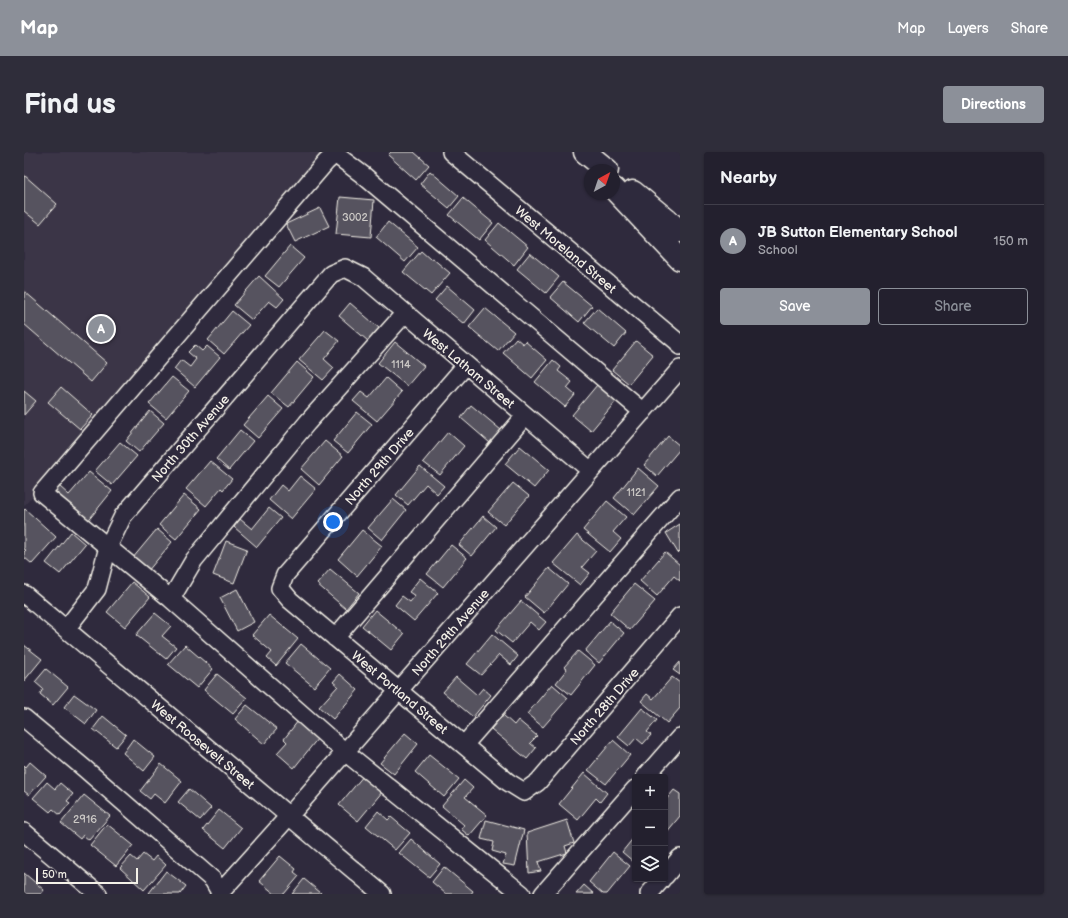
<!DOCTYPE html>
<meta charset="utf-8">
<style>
:root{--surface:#23202e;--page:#2f2d3a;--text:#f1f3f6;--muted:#a3a3aa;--line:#403e4a;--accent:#8c9099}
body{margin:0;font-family:"Balsamiq Sans",sans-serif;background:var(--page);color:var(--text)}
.controls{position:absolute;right:12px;bottom:12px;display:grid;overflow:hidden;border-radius:4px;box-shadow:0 1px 3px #0004}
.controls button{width:36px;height:36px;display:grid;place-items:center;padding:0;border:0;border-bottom:1px solid var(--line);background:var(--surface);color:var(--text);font:20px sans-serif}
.compass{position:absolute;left:560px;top:12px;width:36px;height:36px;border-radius:50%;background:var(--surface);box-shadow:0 1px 3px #0004;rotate:40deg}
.scale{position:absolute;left:12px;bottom:10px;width:102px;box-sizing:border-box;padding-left:4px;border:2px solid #f4f1e8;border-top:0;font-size:11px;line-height:14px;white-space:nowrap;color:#f4f1e8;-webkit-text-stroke:3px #2f2a3d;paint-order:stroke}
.you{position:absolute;left:309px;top:370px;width:14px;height:14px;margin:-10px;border:3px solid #fff;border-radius:50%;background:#1a73e8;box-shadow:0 0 0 6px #1a73e833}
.badge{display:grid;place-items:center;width:26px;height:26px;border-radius:50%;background:var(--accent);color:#fff;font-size:13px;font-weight:700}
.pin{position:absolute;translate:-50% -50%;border:2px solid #fff;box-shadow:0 1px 4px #0006}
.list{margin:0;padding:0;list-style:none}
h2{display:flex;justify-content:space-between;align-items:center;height:52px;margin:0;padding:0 16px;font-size:17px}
h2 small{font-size:13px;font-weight:400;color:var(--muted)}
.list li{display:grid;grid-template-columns:26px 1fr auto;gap:12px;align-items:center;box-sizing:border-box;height:72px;padding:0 16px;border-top:1px solid var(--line)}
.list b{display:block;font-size:15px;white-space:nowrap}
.list p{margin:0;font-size:13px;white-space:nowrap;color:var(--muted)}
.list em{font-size:13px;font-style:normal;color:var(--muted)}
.actions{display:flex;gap:8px;padding:12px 16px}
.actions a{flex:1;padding:9px 0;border:1px solid var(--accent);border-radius:4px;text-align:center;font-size:14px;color:var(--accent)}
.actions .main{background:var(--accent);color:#fff}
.icon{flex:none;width:22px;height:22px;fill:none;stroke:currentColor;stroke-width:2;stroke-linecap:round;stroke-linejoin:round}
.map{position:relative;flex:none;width:656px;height:742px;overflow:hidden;border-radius:4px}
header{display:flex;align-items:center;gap:24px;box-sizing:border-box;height:56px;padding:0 20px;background:var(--accent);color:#fff}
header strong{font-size:19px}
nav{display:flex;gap:22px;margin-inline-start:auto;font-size:14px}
.intro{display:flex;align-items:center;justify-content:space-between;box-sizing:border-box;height:96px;padding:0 24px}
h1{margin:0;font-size:28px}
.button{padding:10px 18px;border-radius:4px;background:var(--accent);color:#fff;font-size:14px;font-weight:700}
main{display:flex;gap:24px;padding:0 24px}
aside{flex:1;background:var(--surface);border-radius:4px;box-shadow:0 1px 3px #0004}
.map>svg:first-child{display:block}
.built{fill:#3b3647}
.building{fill:#56525f;stroke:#f4f1e8}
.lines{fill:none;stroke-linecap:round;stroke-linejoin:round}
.minor-casing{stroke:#f4f1e8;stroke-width:20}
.highway-casing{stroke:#f4f1e8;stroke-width:25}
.minor{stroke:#2f2a3d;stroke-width:17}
.highway{stroke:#2f2a3d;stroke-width:22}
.labels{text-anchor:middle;stroke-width:4;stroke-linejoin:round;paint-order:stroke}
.number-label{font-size:11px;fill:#ccc9c6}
.street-label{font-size:13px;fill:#f4f1e8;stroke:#2f2a3d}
</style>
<header>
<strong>Map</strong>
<nav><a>Map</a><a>Layers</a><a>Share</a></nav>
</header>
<div class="intro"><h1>Find us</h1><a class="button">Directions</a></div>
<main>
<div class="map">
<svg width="656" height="742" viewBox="0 0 656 742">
<rect width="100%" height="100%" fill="#2f2a3d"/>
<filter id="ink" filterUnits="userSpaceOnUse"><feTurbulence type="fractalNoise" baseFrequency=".025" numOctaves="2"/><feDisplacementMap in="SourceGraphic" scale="8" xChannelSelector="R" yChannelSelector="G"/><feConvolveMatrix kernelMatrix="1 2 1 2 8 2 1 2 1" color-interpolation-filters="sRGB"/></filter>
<g filter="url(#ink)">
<!-- built -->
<path class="built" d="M0 0H310L0 354Z"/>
<!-- building -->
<path class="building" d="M367 0H390L405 13 392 28 364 3Z
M406 19 435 44 425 56 396 32Z
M0 23 33 52 16 72 0 59Z
M316 45 350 48 347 85 312 82Z
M439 46 469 71 455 88 425 63Z
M296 56 305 74 271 90 262 72Z
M364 70 394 95 381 110 352 85Z
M475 71 504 95 490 113 461 88Z
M266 94 280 106 255 135 241 124Z
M397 99 406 107 408 106 426 121 407 143 379 120Z
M506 101 535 125 522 141 493 117Z
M235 124 260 147 253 155 245 149 228 168 210 153Z
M539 130 568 154 555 170 526 145Z
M423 134 451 158 440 172 411 148Z
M0 139 83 211 67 230 0 172Z
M326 151 355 176 344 189 315 164Z
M461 156 490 180 474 199 445 175Z
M573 156 602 181 590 196 560 171Z
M208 159 225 173 200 202 184 188Z
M301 178 315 189 300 207 310 216 299 228 275 208Z
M492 186 499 192 501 189 523 208 508 226 479 201Z
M612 189 629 203 605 232 588 218Z
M371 190 400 214 383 234 354 211Z
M171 193 178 199 183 194 196 205 171 235 150 217 157 208 166 215 172 207 164 200Z
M529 208 537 215 534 219 548 230 543 236 551 243 541 255 511 230Z
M273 210 290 225 265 255 247 241Z
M148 225 165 239 142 266 125 252Z
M362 226 378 240 353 269 329 249 337 240 345 246Z
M573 233 592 249 567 279 548 263Z
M37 235 69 263 56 277 24 250Z
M0 239 12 249 0 263Z
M244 244 259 257 234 286 219 273Z
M447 253 477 278 466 291 437 266Z
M126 259 140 271 115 300 102 289Z
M333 260 348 272 324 301 309 289Z
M216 278 229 289 205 318 192 307Z
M424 280 440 294 416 323 399 310Z
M644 284 656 294V297L633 324 620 313Z
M301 289 319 304 295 333 277 317Z
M96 290 113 304 88 333 71 319Z
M496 294 525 318 510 336 481 312Z
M186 309 208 327 199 338 197 336 182 354 162 337Z
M396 314 420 334 413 342 402 332 384 353 372 343Z
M614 316 635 334 610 363 590 346Z
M65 320 88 339 63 370 29 341 35 334 45 343Z
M276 324 292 337 267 367 245 348 257 333 264 339Z
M489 331 505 344 480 373 464 360Z
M160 343 177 357 152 387 135 373Z
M369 347 382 358 358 388 344 376Z
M583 349 602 365 589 380 597 387 586 400 559 378Z
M245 356 257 366 233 395 210 375 216 367 228 377Z
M1 357 32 385 8 412 0 405V400L2 398 0 397V358Z
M459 364 472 375 448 404 435 393Z
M656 372V399L654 401 642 381Z
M133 377 148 390 123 420 108 407Z
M338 378 358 394 333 424 314 407Z
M47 380 61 392 36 422 22 411Z
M553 383 572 399 558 415 566 421 556 433 529 411Z
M202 389 223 397 210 431 189 423Z
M427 393 443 406 419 435 403 422Z
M641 400 656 413V429L650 424 633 444 616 429Z
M525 416 544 432 520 461 501 445Z
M306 417 335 441 322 457 293 432Z
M396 426 414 441 390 469 371 453 378 444 386 450 391 444 385 440Z
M108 430 126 445 101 475 83 460Z
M610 432 631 449 606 478 586 461Z
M213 437 230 470 213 479 196 446Z
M497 449 522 470 515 478 506 470 488 491 472 478Z
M351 458 380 482 367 498 338 474Z
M131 461 147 474 138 484 152 495 142 507 112 483Z
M245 463 274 487 252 514 243 506 248 500 228 483Z
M586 469 600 481 575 511 561 499Z
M468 482 494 504 487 513 475 503 457 523 443 512Z
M277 492 306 516 290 535 261 511Z
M0 493 18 507 0 529Z
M161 493 189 517 173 536 144 512Z
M554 499 571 513 547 543 532 531 543 517 540 515Z
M656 510V523L649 518Z
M22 517 44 535 29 553 16 542 19 537 11 530Z
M193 522 223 546 209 562 180 538Z
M316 522 334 538 309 567 295 555 314 534 309 530Z
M432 525 453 543 459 536 467 543 449 565 419 540Z
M648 525 656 531V556L643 571 617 549 623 542 629 547Z
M528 532 544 546 519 575 503 562Z
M50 542 72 558 62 572 40 555Z
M223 553 253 577 240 592 211 567Z
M618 556 633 568 623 580 627 583 619 592 612 586 605 594 594 585Z
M479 563 490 573 494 568 513 584 506 591 512 596 503 607 467 577Z
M79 564 102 583 92 595 69 577Z
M274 569 294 586 270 616 253 601 263 590 260 587Z
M381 581 394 592 370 622 356 611Z
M109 587 131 605 120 619 99 601Z
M589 588 606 603 582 632 564 618Z
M405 603 435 627 420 645 391 620Z
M6 610 22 624 5 643 0 639V613L2 615Z
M137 612 158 629 141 651 130 642 126 647 116 639Z
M560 621 583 641 576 650 572 646 554 668 535 652Z
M340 623 359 639 334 669 315 653Z
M440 628 449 636 441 645 463 663 445 684 437 677 440 673 418 654Z
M23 630 31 637 36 631 49 642 43 649 46 651 36 663 29 657 26 660 9 646Z
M165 637 187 656 176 668 154 650Z
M650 638 656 642V664L642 681 641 680V649Z
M60 643 86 664 65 688 59 683 56 687 37 671Z
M195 658 217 676 201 696 179 678Z
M354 659 364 668 367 665 386 681 371 698 342 674Z
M462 668 500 678 491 714 479 712 482 703 468 699 470 690 457 687Z
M543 668 550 691 541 694 543 701 514 710 517 719 505 721 503 681Z
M83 672 109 693 92 714 66 693Z
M611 684V711L598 700Z
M387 687 416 712 405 725 375 701Z
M589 700 606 714 583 742H579L565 730Z
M119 702 128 709 132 704 142 713 120 738 96 716 107 704 113 709Z
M256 704 272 717 270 720 275 724 260 742H251L235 729Z
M420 715 449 739 447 742H422L408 730Z
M142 719 162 734 156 742H127L125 741Z
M0 721 20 738 17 742H0Z
M280 727 297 741 296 742H268Z
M560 733 570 742H552Z"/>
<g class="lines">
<!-- minor casing -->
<g class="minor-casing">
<path id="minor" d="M427 0 655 191 656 194
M381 161 283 271 170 408 147 447 321 600 498 742
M442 213 261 423 256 436 266 448 484 630 500 640 514 630 656 464
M0 442 358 742
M147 447 18 341 302 10 311 2 339 23 619 260
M42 477 73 437 84 395 99 364 307 122 321 116 339 125 567 319
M311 486 501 264
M0 566 60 616 189 728 197 742
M440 593 656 345
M621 625 656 585
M0 680 74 742
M641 724 656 706
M195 742 265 664 656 217
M519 742 611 637
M625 742 638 727"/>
</g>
<!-- highway casing -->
<g class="highway-casing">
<path id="highway" d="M561 0 583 18
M590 37 656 107
M609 40 656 79"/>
</g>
<!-- minor -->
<use href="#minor" class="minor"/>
<!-- highway -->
<use href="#highway" class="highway"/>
</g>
</g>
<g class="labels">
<!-- number labels -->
<g class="number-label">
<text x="331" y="69">3002</text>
<text x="377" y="216">1114</text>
<text x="612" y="344">1121</text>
<text x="61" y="671">2916</text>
</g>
<!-- street labels -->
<g class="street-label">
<text transform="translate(542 97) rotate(40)" y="5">West Moreland Street</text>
<text transform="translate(445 216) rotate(40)" y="5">West Latham Street</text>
<text transform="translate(166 286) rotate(-49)" y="5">North 30th Avenue</text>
<text transform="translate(355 314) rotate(-49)" y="5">North 29th Drive</text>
<text transform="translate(426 480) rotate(-49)" y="5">North 29th Avenue</text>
<text transform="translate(376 540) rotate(40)" y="5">West Portland Street</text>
<text transform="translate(580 554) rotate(-49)" y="5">North 28th Drive</text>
<text transform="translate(179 592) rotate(40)" y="5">West Roosevelt Street</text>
</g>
</g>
</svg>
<div class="controls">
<button>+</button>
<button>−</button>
<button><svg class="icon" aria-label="layers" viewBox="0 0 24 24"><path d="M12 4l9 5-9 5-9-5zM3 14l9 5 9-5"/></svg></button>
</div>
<svg class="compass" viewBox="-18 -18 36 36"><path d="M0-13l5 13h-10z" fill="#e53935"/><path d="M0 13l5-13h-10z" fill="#a3a3aa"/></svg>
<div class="scale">50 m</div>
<div class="you"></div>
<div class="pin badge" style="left:77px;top:177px">A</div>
</div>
<aside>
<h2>Nearby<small></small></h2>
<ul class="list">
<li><span class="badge">A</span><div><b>JB Sutton Elementary School</b><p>School</p></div><em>150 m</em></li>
</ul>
<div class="actions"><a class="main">Save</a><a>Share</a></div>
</aside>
</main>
